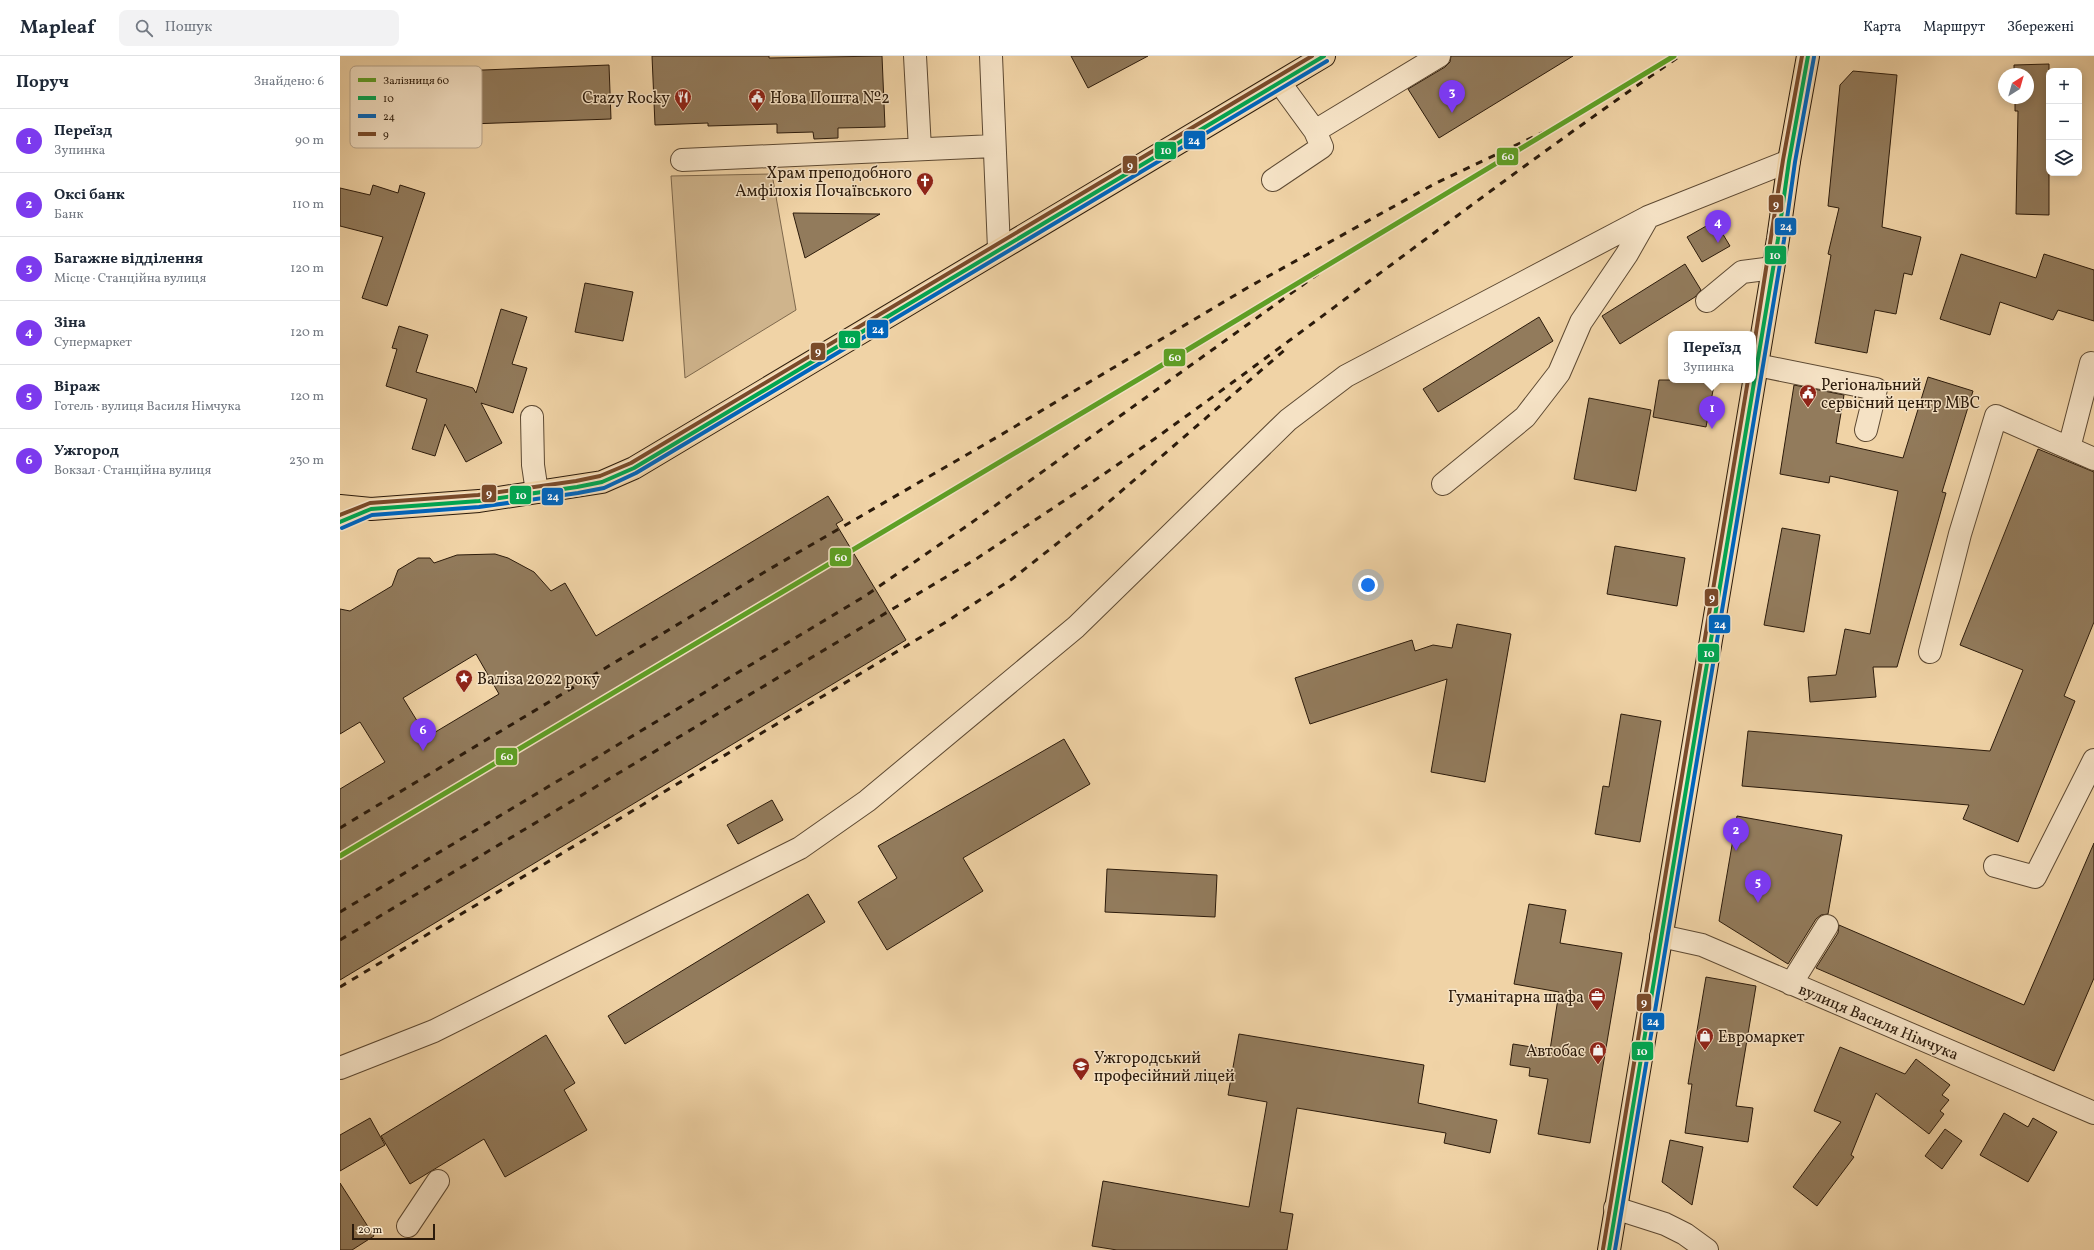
<!DOCTYPE html>
<html lang="uk">
<meta charset="utf-8">
<style>
:root{--surface:#fff;--page:#f2f2f3;--text:#1f2937;--muted:#747a83;--line:#e0e1e3;--accent:#7c3aed}
body{margin:0;font-family:Vollkorn,serif;background:var(--page);color:var(--text)}
.controls{position:absolute;right:12px;top:12px;display:grid;overflow:hidden;border-radius:8px;box-shadow:0 2px 10px #0003}
.controls button{width:36px;height:36px;display:grid;place-items:center;padding:0;border:0;border-bottom:1px solid var(--line);background:var(--surface);color:var(--text);font:20px sans-serif}
.compass{position:absolute;left:1658px;top:12px;width:36px;height:36px;border-radius:50%;background:var(--surface);box-shadow:0 2px 10px #0003;rotate:37deg}
.scale{position:absolute;left:12px;bottom:10px;width:83px;box-sizing:border-box;padding-left:4px;border:2px solid #2c1b0b;border-top:0;font-size:11px;line-height:14px;white-space:nowrap;color:#2c1b0b;-webkit-text-stroke:3px #f5e2c5;paint-order:stroke}
.you{position:absolute;left:1028px;top:529px;width:14px;height:14px;margin:-10px;border:3px solid #fff;border-radius:50%;background:#1a73e8;box-shadow:0 0 0 6px #1a73e833}
.badge{display:grid;place-items:center;width:26px;height:26px;border-radius:50%;background:var(--accent);color:#fff;font-size:13px;font-weight:700}
.pin{position:absolute;translate:-50% -33px;filter:drop-shadow(0 1px 2px #0008)}
.pin::after{content:'';position:absolute;top:21px;width:14px;height:12px;background:inherit;clip-path:polygon(0 0,100% 0,50% 100%)}
.popup{position:absolute;left:1328px;top:275px;width:88px;height:52px;box-sizing:border-box;display:grid;place-content:center;border-radius:8px;background:var(--surface);filter:drop-shadow(0 1px 3px #0005);font-size:13px;white-space:nowrap;color:var(--muted)}
.popup b{font-size:15px;color:var(--text)}
.popup::after{content:'';position:absolute;left:50%;top:100%;margin-left:-8px;border:8px solid transparent;border-top-color:var(--surface)}
.list{margin:0;padding:0;list-style:none}
h2{display:flex;justify-content:space-between;align-items:center;height:52px;margin:0;padding:0 16px;font-size:17px}
h2 small{font-size:13px;font-weight:400;color:var(--muted)}
.list li{display:grid;grid-template-columns:26px 1fr auto;gap:12px;align-items:center;box-sizing:border-box;height:64px;padding:0 16px;border-top:1px solid var(--line)}
.list b{display:block;font-size:15px;white-space:nowrap}
.list p{margin:0;font-size:13px;white-space:nowrap;color:var(--muted)}
.list em{font-size:13px;font-style:normal;color:var(--muted)}
.icon{flex:none;width:22px;height:22px;fill:none;stroke:currentColor;stroke-width:2;stroke-linecap:round;stroke-linejoin:round}
.map{position:relative;flex:none;width:1754px;height:1194px;overflow:hidden}
header{display:flex;align-items:center;gap:24px;box-sizing:border-box;height:56px;padding:0 20px;background:var(--surface);border-bottom:1px solid var(--line)}
header strong{font-size:19px}
nav{display:flex;gap:22px;margin-inline-start:auto;font-size:14px}
.search{width:280px;height:36px;background:var(--page);display:flex;align-items:center;gap:10px;box-sizing:border-box;padding:0 14px;border-radius:8px;color:var(--muted);font-size:15px}
main{display:flex}
aside{flex:1;background:var(--surface)}
.map>svg:first-child{display:block}
.green{fill:#cfb48c;stroke:#7e684c}
.building{fill:#927b5c;stroke:#2c1b0b;fill-rule:evenodd}
.lines{fill:none;stroke-linecap:round;stroke-linejoin:round}
.minor-casing{stroke:#5d4932;stroke-width:24}
.major-casing{stroke:#2c1b0b;stroke-width:24}
.minor{stroke:#f5e2c5;stroke-width:22}
.major{stroke:#f0d3a6;stroke-width:22}
.rail{stroke:#2c1b0b;stroke-width:3;stroke-dasharray:7 7;stroke-linecap:butt}
.bus-1-casing{stroke:#f5e2c5;stroke-width:7}
.bus-2-casing{stroke:#f5e2c5;stroke-width:7}
.bus-3-casing{stroke:#f5e2c5;stroke-width:7}
.bus-1{stroke:#00a651;stroke-width:4}
.bus-2{stroke:#0065bd;stroke-width:4}
.bus-3{stroke:#7a4b2a;stroke-width:4}
.rail-1-casing{stroke:#f5e2c5;stroke-width:8}
.rail-1{stroke:#5ea025;stroke-width:5}
.labels{text-anchor:middle;stroke-width:3;stroke-linejoin:round;paint-order:stroke}
.poi-label{font-size:16px;fill:#2c1b0b;stroke:#f5e2c5;text-anchor:start}
.street-label{font-size:16px;fill:#2c1b0b;stroke:#f5e2c5}
.key{fill:#f5e2c5;stroke:#b9a68d;stroke-width:1}
.key-label{font-size:11px;fill:#2c1b0b}
.line-badge{stroke:#f5e2c5;stroke-width:1.5}
.badge-label{font-size:11px;text-anchor:middle;font-weight:bold;fill:#fff}
</style>
<header>
<strong>Mapleaf</strong>
<div class="search"><svg class="icon" aria-label="search" viewBox="0 0 24 24"><circle cx="10" cy="10" r="6"/><path d="M15 15l6 6"/></svg>Пошук</div>
<nav><a>Карта</a><a>Маршрут</a><a>Збережені</a></nav>
</header>
<main>
<aside>
<h2>Поруч<small>Знайдено: 6</small></h2>
<ul class="list">
<li><span class="badge">1</span><div><b>Переїзд</b><p>Зупинка</p></div><em>90 m</em></li>
<li><span class="badge">2</span><div><b>Оксі банк</b><p>Банк</p></div><em>110 m</em></li>
<li><span class="badge">3</span><div><b>Багажне відділення</b><p>Місце · Станційна вулиця</p></div><em>120 m</em></li>
<li><span class="badge">4</span><div><b>Зіна</b><p>Супермаркет</p></div><em>120 m</em></li>
<li><span class="badge">5</span><div><b>Віраж</b><p>Готель · вулиця Василя Німчука</p></div><em>120 m</em></li>
<li><span class="badge">6</span><div><b>Ужгород</b><p>Вокзал · Станційна вулиця</p></div><em>230 m</em></li>
</ul>
</aside>
<div class="map">
<svg width="1754" height="1194" viewBox="0 0 1754 1194">
<rect width="100%" height="100%" fill="#f0d3a6"/>
<filter id="stains"><feTurbulence type="fractalNoise" baseFrequency=".005" numOctaves="4"/><feColorMatrix values="0 0 0 0 .2 0 0 0 0 .09 0 0 0 0 .02 0 0 0 .5 -.17"/></filter>
<radialGradient id="worn" r=".72"><stop offset=".6" stop-color="#630" stop-opacity="0"/><stop offset="1" stop-color="#630" stop-opacity=".3"/></radialGradient>
<!-- green -->
<path class="green" d="M432 118 456 254 345 322 331 120Z"/>
<!-- building -->
<path class="building" d="M312 0H429V2L542 0 545 71 498 72V82L474 83 473 76 437 77V68L368 70V67L315 69Z
M731 0H808L748 32Z
M1111 0H1233L1099 82 1068 33 1105 11 1110 6Z
M1709 8V159L1676 158 1678 55H1675V42H1688V18H1674V9Z
M269 9 271 63 45 71 43 18Z
M1513 15 1557 19 1542 171 1581 181 1572 219 1564 217 1556 258 1535 254 1527 297 1475 287 1491 199 1488 198 1499 152 1488 150 1500 29Z
M33 129 58 137 60 129 85 137 47 250 22 242 43 181 0 170V132L30 139Z
M453 157 540 158 465 202Z
M1375 165 1390 190 1362 206 1347 181Z
M1621 198 1696 222 1704 198 1754 214V265L1718 254 1713 264 1660 246 1650 279 1600 263Z
M1345 208 1361 234 1355 241 1280 288 1262 260Z
M245 227 293 236 283 285 235 276Z
M161 253 187 261 172 308 187 312 173 357 141 347 162 387 126 406 105 368 95 400 72 393 87 343 46 330 57 293 52 292 59 270 88 279 76 316 133 332 136 337Z
M1199 261 1213 285 1098 356 1083 333Z
M1588 321 1633 335 1602 436 1606 437 1557 611H1533L1536 641 1470 646 1468 621 1496 619 1505 573 1530 578 1558 435 1490 420 1489 427 1440 418 1454 329 1504 339 1496 387 1563 402Z
M1319 324H1375L1366 371 1313 361Z
M1249 342 1311 354 1296 435 1234 423Z
M1698 393 1754 416V566L1724 640 1735 645 1678 786 1623 763 1629 749 1402 730 1408 675 1650 695 1683 614 1620 589Z
M488 440 503 464 496 468 566 584 0 924V733L45 706 20 666 0 678V553L10 555 52 530 58 514 78 502H90L94 507 117 499 155 498 168 502 194 516 211 535 225 527 256 580ZM136 598 159 638 87 681 63 642Z
M1442 472 1480 479 1464 576 1424 569Z
M1275 490 1345 502 1337 550 1267 538Z
M1117 568 1171 578 1145 726 1091 716 1107 623 970 668 955 622 1072 584 1075 595 1093 589 1112 592Z
M1281 658 1321 665 1300 786 1255 778 1263 730 1269 731Z
M724 683 750 728 623 802 643 835 547 894 518 846 557 822 538 790Z
M432 744 443 764 398 788 387 769Z
M1397 760 1502 779 1488 858 1481 859 1476 863 1448 908 1379 865Z
M1754 787V922L1714 1015 1476 912 1498 877 1499 869 1684 949Z
M767 813 877 819 875 861 765 856Z
M468 838 485 866 285 988 268 960Z
M1189 848 1226 854 1220 887 1282 897 1250 1087 1198 1078 1208 1023 1189 1020 1190 1012 1170 1009 1173 988 1210 994 1219 936 1174 928Z
M1366 921 1416 930 1396 1050 1413 1052 1408 1086 1345 1077 1352 1028H1348Z
M899 978 1084 1009 1078 1047 1157 1064 1150 1097 1104 1087 1106 1077 957 1052 940 1156 953 1158 947 1194H777L752 1190 763 1125 909 1151 927 1046 888 1039Z
M206 979 235 1027 224 1034 247 1074 165 1121 144 1083 70 1128 41 1080Z
M1500 991 1565 1018 1576 1003 1610 1029 1602 1039 1609 1044 1600 1055 1604 1058 1589 1078 1536 1037 1511 1099 1514 1101 1477 1150 1453 1131 1501 1066 1474 1055Z
M1664 1057 1688 1071 1693 1062 1717 1076 1688 1126 1640 1099Z
M30 1062 45 1089 0 1115V1079Z
M1605 1073 1622 1085 1602 1113 1585 1100Z
M1330 1084 1363 1091 1352 1149 1322 1126Z
M0 1127 34 1180 12 1194H0Z"/>
<g class="lines">
<!-- minor casing -->
<g class="minor-casing">
<path id="minor" d="M575 0 580 93
M651 0 659 193
M940 27 975 75 1099 0
M342 104 654 90
M933 124 982 91 975 75
M1367 245 1402 216 1433 212
M1417 309 1536 333 1526 374
M192 361 193 409 197 436
M1729 392 1751 307
M1103 428 1185 361 1219 317 1241 266 1287 198 1308 161
M1590 596 1620 478 1656 360 1754 403
M1655 810 1695 821 1754 704
M1321 880 1362 889 1754 1057
M1451 928 1487 870
M0 1012 94 975 460 792 527 745 736 571 948 364 1006 320 1308 161 1449 105
M1275 1152 1325 1168 1345 1178 1367 1194
M68 1170 98 1125"/>
</g>
<!-- major casing -->
<g class="major-casing">
<path id="major" d="M0 450 31 453 139 445 262 426 294 412 984 0
M1269 1194 1438 183 1449 105 1468 0"/>
</g>
<!-- minor -->
<use href="#minor" class="minor"/>
<!-- major -->
<use href="#major" class="major"/>
<!-- rail -->
<path class="rail" d="M0 772 428 514 659 380 907 232 1096 127 1223 67
M0 856 525 540 631 467 1003 200
M0 884 636 503C704 458 772 414 838 366 1006 245 1169 117 1340 0
M0 931 606 566 672 523 756 457 947 292"/>
<!-- bus-1 casing -->
<g class="bus-1-casing">
<path id="bus-1" d="M0 466 31 453 139 445 237 431 262 426 294 412 984 0
M1269 1194 1438 183 1449 105 1468 0"/>
</g>
<!-- bus-2 casing -->
<g class="bus-2-casing">
<path id="bus-2" d="M2 472 32 459 139 451 238 437 264 432 296 417 987 5
M1275 1194 1444 184 1455 106 1474 1"/>
</g>
<!-- bus-3 casing -->
<g class="bus-3-casing">
<path id="bus-3" d="M1413 296 1443 104 1462 0
M0 459 30 447 138 439 236 425 260 420 291 407 972 0
M1263 1193 1408 324"/>
</g>
<!-- bus-1 -->
<use href="#bus-1" class="bus-1"/>
<!-- bus-2 -->
<use href="#bus-2" class="bus-2"/>
<!-- bus-3 -->
<use href="#bus-3" class="bus-3"/>
<!-- rail-1 casing -->
<g class="rail-1-casing">
<path id="rail-1" d="M0 800 814 314 1334 0"/>
</g>
<!-- rail-1 -->
<use href="#rail-1" class="rail-1"/>
</g>
<!-- icons -->
<defs>
<g id="restaurant-pin" transform="scale(0.9)"><path d="M0 17L-7.5 6A9.5 9.5 0 1 1 7.5 6Z" fill="#8f2418" stroke="#f5e2c5"/><path d="M-5-6h1v4h1v-4h1v4h1v-4h1v5L-1.5 .5V6h-2V.5L-5-1ZM5-6V6H3V1.5H1.5Q1.5-4 5-6Z" fill="#fff"/></g>
<g id="civic-pin" transform="scale(0.9)"><path d="M0 17L-7.5 6A9.5 9.5 0 1 1 7.5 6Z" fill="#8f2418" stroke="#f5e2c5"/><path d="M-.6-6.5H3V-4.5H.6V-3L4-1V1h2V6H-6V1h2V-1L-.6-3ZM-1.2 2.5V6h2.4V2.5Z" fill="#fff"/></g>
<g id="church-pin" transform="scale(0.9)"><path d="M0 17L-7.5 6A9.5 9.5 0 1 1 7.5 6Z" fill="#8f2418" stroke="#f5e2c5"/><path d="M-1.2-6h2.4v3.5h3.3v2.4h-3.3V6h-2.4V-.1h-3.3v-2.4h3.3Z" fill="#fff"/></g>
<g id="sight-pin" transform="scale(0.9)"><path d="M0 17L-7.5 6A9.5 9.5 0 1 1 7.5 6Z" fill="#8f2418" stroke="#f5e2c5"/><path d="M0-6L1.8-2.2L6-1.7L2.9 1.2L3.7 5.4L0 3.3L-3.7 5.4L-2.9 1.2L-6-1.7L-1.8-2.2Z" fill="#fff"/></g>
<g id="office-pin" transform="scale(0.9)"><path d="M0 17L-7.5 6A9.5 9.5 0 1 1 7.5 6Z" fill="#8f2418" stroke="#f5e2c5"/><path d="M-6-3h4V-5.5h4V-3h4V5H-6ZM-1-4.5V-3h2v-1.5ZM-6 0V1H6V0Z" fill="#fff"/></g>
<g id="shop-pin" transform="scale(0.9)"><path d="M0 17L-7.5 6A9.5 9.5 0 1 1 7.5 6Z" fill="#8f2418" stroke="#f5e2c5"/><path d="M-5-2.5h2.3a2.7 3.5 0 0 1 5.4 0H5L5.5 6h-11ZM-1.5-2.5h3a1.5 2.3 0 0 0-3 0Z" fill="#fff"/></g>
<g id="university-pin" transform="scale(0.9)"><path d="M0 17L-7.5 6A9.5 9.5 0 1 1 7.5 6Z" fill="#8f2418" stroke="#f5e2c5"/><path d="M0-5L7-2L0 1L-7-2ZM-4 1L0 2.5L4 1V4Q0 6-4 4Z" fill="#fff"/></g>
</defs>
<g fill-rule="evenodd">
<use href="#restaurant-pin" x="343" y="41"/>
<use href="#civic-pin" x="417" y="41"/>
<use href="#church-pin" x="585" y="125"/>
<use href="#civic-pin" x="1468" y="337"/>
<use href="#sight-pin" x="124" y="622"/>
<use href="#office-pin" x="1257" y="940"/>
<use href="#shop-pin" x="1365" y="980"/>
<use href="#shop-pin" x="1258" y="994"/>
<use href="#university-pin" x="741" y="1010"/>
</g>
<g class="labels">
<!-- poi labels -->
<g class="poi-label">
<text x="330" y="47" text-anchor="end">Crazy Rocky</text>
<text x="430" y="47">Нова Пошта №2</text>
<text x="572" y="122" text-anchor="end">Храм преподобного<tspan x="572" dy="18">Амфілохія Почаївського</tspan></text>
<text x="1481" y="334">Регіональний<tspan x="1481" dy="18">сервісний центр МВС</tspan></text>
<text x="137" y="628">Валіза 2022 року</text>
<text x="1244" y="946" text-anchor="end">Гуманітарна шафа</text>
<text x="1378" y="986">Евромаркет</text>
<text x="1245" y="1000" text-anchor="end">Автобас</text>
<text x="754" y="1007">Ужгородський<tspan x="754" dy="18">професійний ліцей</tspan></text>
</g>
<!-- street labels -->
<g class="street-label">
<text transform="translate(1539 965) rotate(23)" y="6">вулиця Василя Німчука</text>
</g>
</g>
<!-- legend -->
<rect x="10" y="10" width="132" height="82" rx="6" class="key"/>
<rect x="18" y="22" width="18" height="4" fill="#5ea025"/>
<rect x="18" y="40" width="18" height="4" fill="#00a651"/>
<rect x="18" y="58" width="18" height="4" fill="#0065bd"/>
<rect x="18" y="76" width="18" height="4" fill="#7a4b2a"/>
<g class="key-label">
<text x="43" y="28">Залізниця 60</text>
<text x="43" y="46">10</text>
<text x="43" y="64">24</text>
<text x="43" y="82">9</text>
</g>
<g class="line-badge">
<rect x="843" y="74" width="23" height="20" rx="4" fill="#0065bd"/>
<rect x="814" y="85" width="23" height="19" rx="4" fill="#00a651"/>
<rect x="1156" y="91" width="23" height="19" rx="4" fill="#5ea025"/>
<rect x="782" y="99" width="16" height="19" rx="4" fill="#7a4b2a"/>
<rect x="1428" y="138" width="16" height="19" rx="4" fill="#7a4b2a"/>
<rect x="1434" y="161" width="23" height="19" rx="4" fill="#0065bd"/>
<rect x="1424" y="189" width="23" height="20" rx="4" fill="#00a651"/>
<rect x="526" y="263" width="23" height="20" rx="4" fill="#0065bd"/>
<rect x="498" y="274" width="23" height="19" rx="4" fill="#00a651"/>
<rect x="470" y="286" width="16" height="19" rx="4" fill="#7a4b2a"/>
<rect x="823" y="292" width="23" height="19" rx="4" fill="#5ea025"/>
<rect x="141" y="428" width="16" height="19" rx="4" fill="#7a4b2a"/>
<rect x="169" y="429" width="23" height="20" rx="4" fill="#00a651"/>
<rect x="201" y="431" width="23" height="19" rx="4" fill="#0065bd"/>
<rect x="489" y="491" width="23" height="20" rx="4" fill="#5ea025"/>
<rect x="1364" y="532" width="15" height="19" rx="4" fill="#7a4b2a"/>
<rect x="1368" y="558" width="23" height="20" rx="4" fill="#0065bd"/>
<rect x="1357" y="587" width="23" height="20" rx="4" fill="#00a651"/>
<rect x="155" y="691" width="23" height="19" rx="4" fill="#5ea025"/>
<rect x="1296" y="937" width="16" height="19" rx="4" fill="#7a4b2a"/>
<rect x="1302" y="956" width="23" height="19" rx="4" fill="#0065bd"/>
<rect x="1291" y="985" width="23" height="20" rx="4" fill="#00a651"/>
</g>
<g class="badge-label">
<text x="854" y="88">24</text>
<text x="826" y="98">10</text>
<text x="1168" y="104">60</text>
<text x="790" y="113">9</text>
<text x="1436" y="152">9</text>
<text x="1446" y="174">24</text>
<text x="1435" y="203">10</text>
<text x="538" y="277">24</text>
<text x="510" y="287">10</text>
<text x="478" y="299">9</text>
<text x="835" y="305">60</text>
<text x="149" y="441">9</text>
<text x="181" y="443">10</text>
<text x="213" y="444">24</text>
<text x="501" y="505">60</text>
<text x="1372" y="545">9</text>
<text x="1380" y="572">24</text>
<text x="1369" y="601">10</text>
<text x="167" y="704">60</text>
<text x="1304" y="950">9</text>
<text x="1313" y="969">24</text>
<text x="1302" y="999">10</text>
</g>
<rect width="100%" height="100%" filter="url(#stains)"/>
<rect width="100%" height="100%" fill="url(#worn)"/>
</svg>
<div class="controls">
<button>+</button>
<button>−</button>
<button><svg class="icon" aria-label="layers" viewBox="0 0 24 24"><path d="M12 4l9 5-9 5-9-5zM3 14l9 5 9-5"/></svg></button>
</div>
<svg class="compass" viewBox="-18 -18 36 36"><path d="M0-13l5 13h-10z" fill="#e53935"/><path d="M0 13l5-13h-10z" fill="#747a83"/></svg>
<div class="scale">20 m</div>
<div class="you"></div>
<div class="pin badge" style="left:1372px;top:373px">1</div>
<div class="popup"><b>Переїзд</b>Зупинка</div>
<div class="pin badge" style="left:1396px;top:795px">2</div>
<div class="pin badge" style="left:1112px;top:57px">3</div>
<div class="pin badge" style="left:1378px;top:187px">4</div>
<div class="pin badge" style="left:1418px;top:847px">5</div>
<div class="pin badge" style="left:83px;top:695px">6</div>
</div>
</main>
